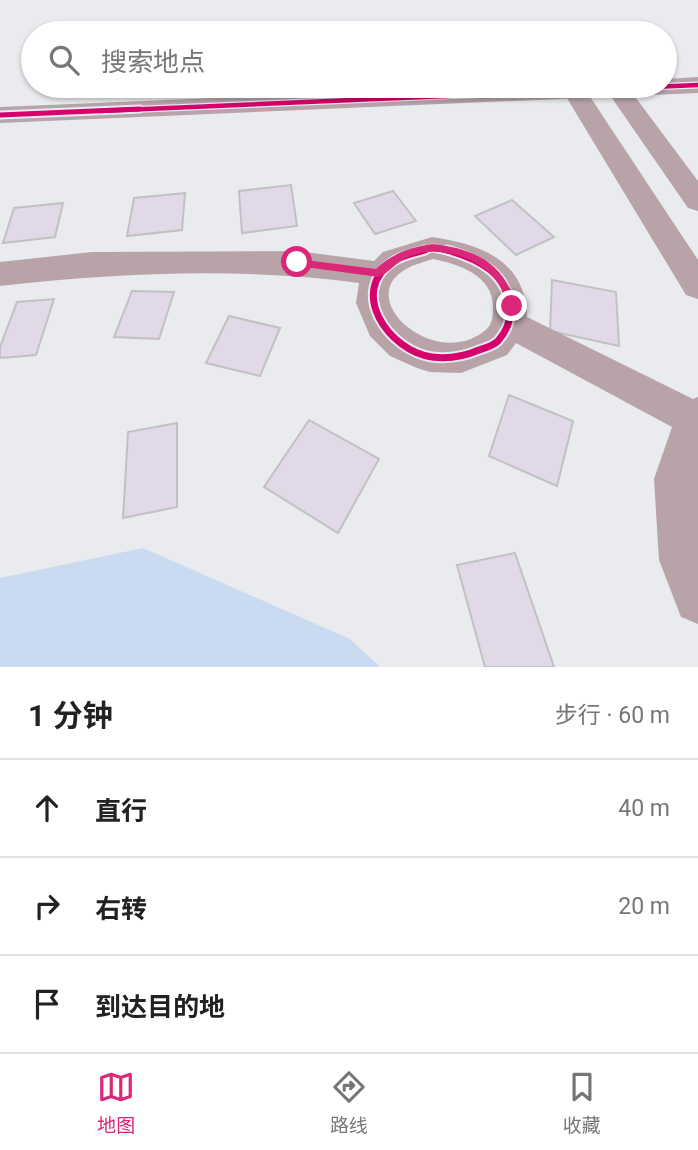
<!DOCTYPE html>
<html lang="zh">
<meta charset="utf-8">
<style>
:root{--surface:#fff;--page:#f6f6f6;--text:#222;--muted:#767676;--line:#e0e0e0;--accent:#db2777}
body{margin:0;font-family:Roboto,"Noto Sans SC",sans-serif;background:var(--page);color:var(--text)}
.stop{position:absolute;width:21px;height:21px;margin:-16px;border:5px solid #db2777;border-radius:50%;background:#fff}
.stop.end{background:#db2777;border-color:#fff;box-shadow:0 2px 7px #0008}
.list{margin:0;padding:0;list-style:none}
h2{display:flex;justify-content:space-between;align-items:center;height:91px;margin:0;padding:0 28px;font-size:30px}
h2 small{font-size:23px;font-weight:400;color:var(--muted)}
.list li{display:grid;grid-template-columns:46px 1fr auto;gap:21px;align-items:center;box-sizing:border-box;height:98px;padding:0 28px;border-top:2px solid var(--line)}
.list b{display:block;font-size:26px;white-space:nowrap}
.list em{font-size:23px;font-style:normal;color:var(--muted)}
.icon{flex:none;width:38px;height:38px;fill:none;stroke:currentColor;stroke-width:2;stroke-linecap:round;stroke-linejoin:round}
.map{position:relative;flex:none;width:698px;height:667px;overflow:hidden}
.search{position:absolute;background:var(--surface);box-shadow:0 2px 5px #0004;left:21px;right:21px;top:21px;height:77px;display:flex;align-items:center;gap:18px;box-sizing:border-box;padding:0 24px;border-radius:38px;color:var(--muted);font-size:26px}
.sheet{height:385px;background:var(--surface)}
nav{display:flex;justify-content:space-around;align-items:center;box-sizing:border-box;height:98px;border-top:2px solid var(--line);background:var(--surface);font-size:19px;color:var(--muted)}
nav a{display:grid;justify-items:center;gap:4px}
nav .on{color:var(--accent)}
.map>svg:first-child{display:block}
.water{fill:#cadaf1}
.building{fill:#e1d9e7;stroke:#c1c1c3;stroke-width:2}
.lines{fill:none;stroke-linecap:round;stroke-linejoin:round}
.minor{fill:#b8a4a8;fill-rule:evenodd}
.major{fill:#b7a4aa;fill-rule:evenodd}
.cycleway-far2-casing{stroke:#e8eaf0;stroke-width:7}
.cycleway-far1-casing{stroke:#e8eaf0;stroke-width:9}
.cycleway-casing{stroke:#e8eaf0;stroke-width:11}
.cycleway-far2{stroke:#d6006c;stroke-width:4.5}
.cycleway-far1{stroke:#d6006c;stroke-width:5}
.cycleway{stroke:#d6006c;stroke-width:7}
.route{fill:#db2777}
</style>
<div class="map">
<svg width="698" height="667" viewBox="0 0 698 667">
<rect width="100%" height="100%" fill="#eaebee"/>
<!-- water -->
<path class="water" d="M143 548 350 639 380 667H0V578Z"/>
<!-- building -->
<path class="building" d="M291 185 297 226 242 233 239 191Z
M393 191 416 221 375 234 354 203Z
M185 193 182 230 127 236 134 198Z
M512 200 554 237 516 255 475 216Z
M63 203 55 237 3 243 14 208Z
M552 280 616 292 619 346 550 331Z
M132 291 174 292 159 339 114 337Z
M54 299 36 355 0 358V347L17 302Z
M229 316 280 328 260 376 206 363Z
M509 395 573 421 557 486 489 456Z
M309 420 379 459 338 533 264 487Z
M177 423V507L123 518 128 432Z
M515 553 554 667H485L457 565Z"/>
<g class="lines">
<!-- minor -->
<path class="minor" d="M565 86H583L698 260V299L686 295 562 90Z
M607 86H627L698 181V211L688 208 605 88Z
M432 237C480 244 526 260 527 317L693 399 698 397V624L681 617 659 560 654 479 672 427 516 343 507 355 461 373 430 372 417 368 390 356 370 336 356 303 359 283C241 267 118 273 0 286V262L92 252 297 251 374 261 383 252ZM433 259C459 264 494 276 493 308 493 318 492 326 483 332 433 370 351 297 408 268 415 264 425 262 433 259Z"/>
<!-- major -->
<path class="major" d="M698 77V93L0 123V107L502 86H665V79Z"/>
<!-- cycleway-far2 casing -->
<g class="cycleway-far2-casing">
<path id="cycleway-far2" d="M99 111 698 85"/>
</g>
<!-- cycleway-far1 casing -->
<g class="cycleway-far1-casing">
<path id="cycleway-far1" d="M0 115 140 109
M420 252 432 248 453 252"/>
</g>
<!-- cycleway casing -->
<g class="cycleway-casing">
<path id="cycleway" d="M425 250C416 253 403 255 394 261 347 291 389 351 432 357 449 359 463 357 479 350 485 348 493 346 498 341 505 333 510 322 510 312 510 274 479 259 447 250"/>
</g>
<!-- cycleway-far2 -->
<use href="#cycleway-far2" class="cycleway-far2"/>
<!-- cycleway-far1 -->
<use href="#cycleway-far1" class="cycleway-far1"/>
<!-- cycleway -->
<use href="#cycleway" class="cycleway"/>
</g>
<!-- route -->
<path class="route" d="M432 244C476 249 503 262 517 306L516 309H508C505 302 504 294 501 288 485 258 440 244 410 256 397 261 390 272 379 277L297 266 292 262 297 259 376 269C393 253 409 248 432 244Z"/>
</svg>
<div class="stop" style="left:297px;top:262px"></div>
<div class="stop end" style="left:512px;top:306px"></div>
<div class="search"><svg class="icon" aria-label="search" viewBox="0 0 24 24"><circle cx="10" cy="10" r="6"/><path d="M15 15l6 6"/></svg>搜索地点</div>
</div>
<section class="sheet">
<h2>1 分钟<small>步行 · 60 m</small></h2>
<ul class="list">
<li><svg class="icon" aria-label="ahead" viewBox="0 0 24 24"><path d="M12 20V5M6 11l6-6 6 6"/></svg><div><b>直行</b></div><em>40 m</em></li>
<li><svg class="icon" aria-label="right" viewBox="0 0 24 24"><path d="M7 20v-9h11M14 6l5 5-5 5"/></svg><div><b>右转</b></div><em>20 m</em></li>
<li><svg class="icon" aria-label="arrive" viewBox="0 0 24 24"><path d="M6 21V4h12l-3 4 3 4H6"/></svg><div><b>到达目的地</b></div></li>
</ul>
</section>
<nav>
<a class="on"><svg class="icon" aria-label="map" viewBox="0 0 24 24"><path d="M3 6l6-2 6 2 6-2v14l-6 2-6-2-6 2zM9 4v14M15 6v14"/></svg>地图</a>
<a><svg class="icon" aria-label="directions" viewBox="0 0 24 24"><path d="M12 3l9 9-9 9-9-9zM9 14v-3h6M13 9l2 2-2 2"/></svg>路线</a>
<a><svg class="icon" aria-label="saved" viewBox="0 0 24 24"><path d="M7 4h10v16l-5-4-5 4z"/></svg>收藏</a>
</nav>
